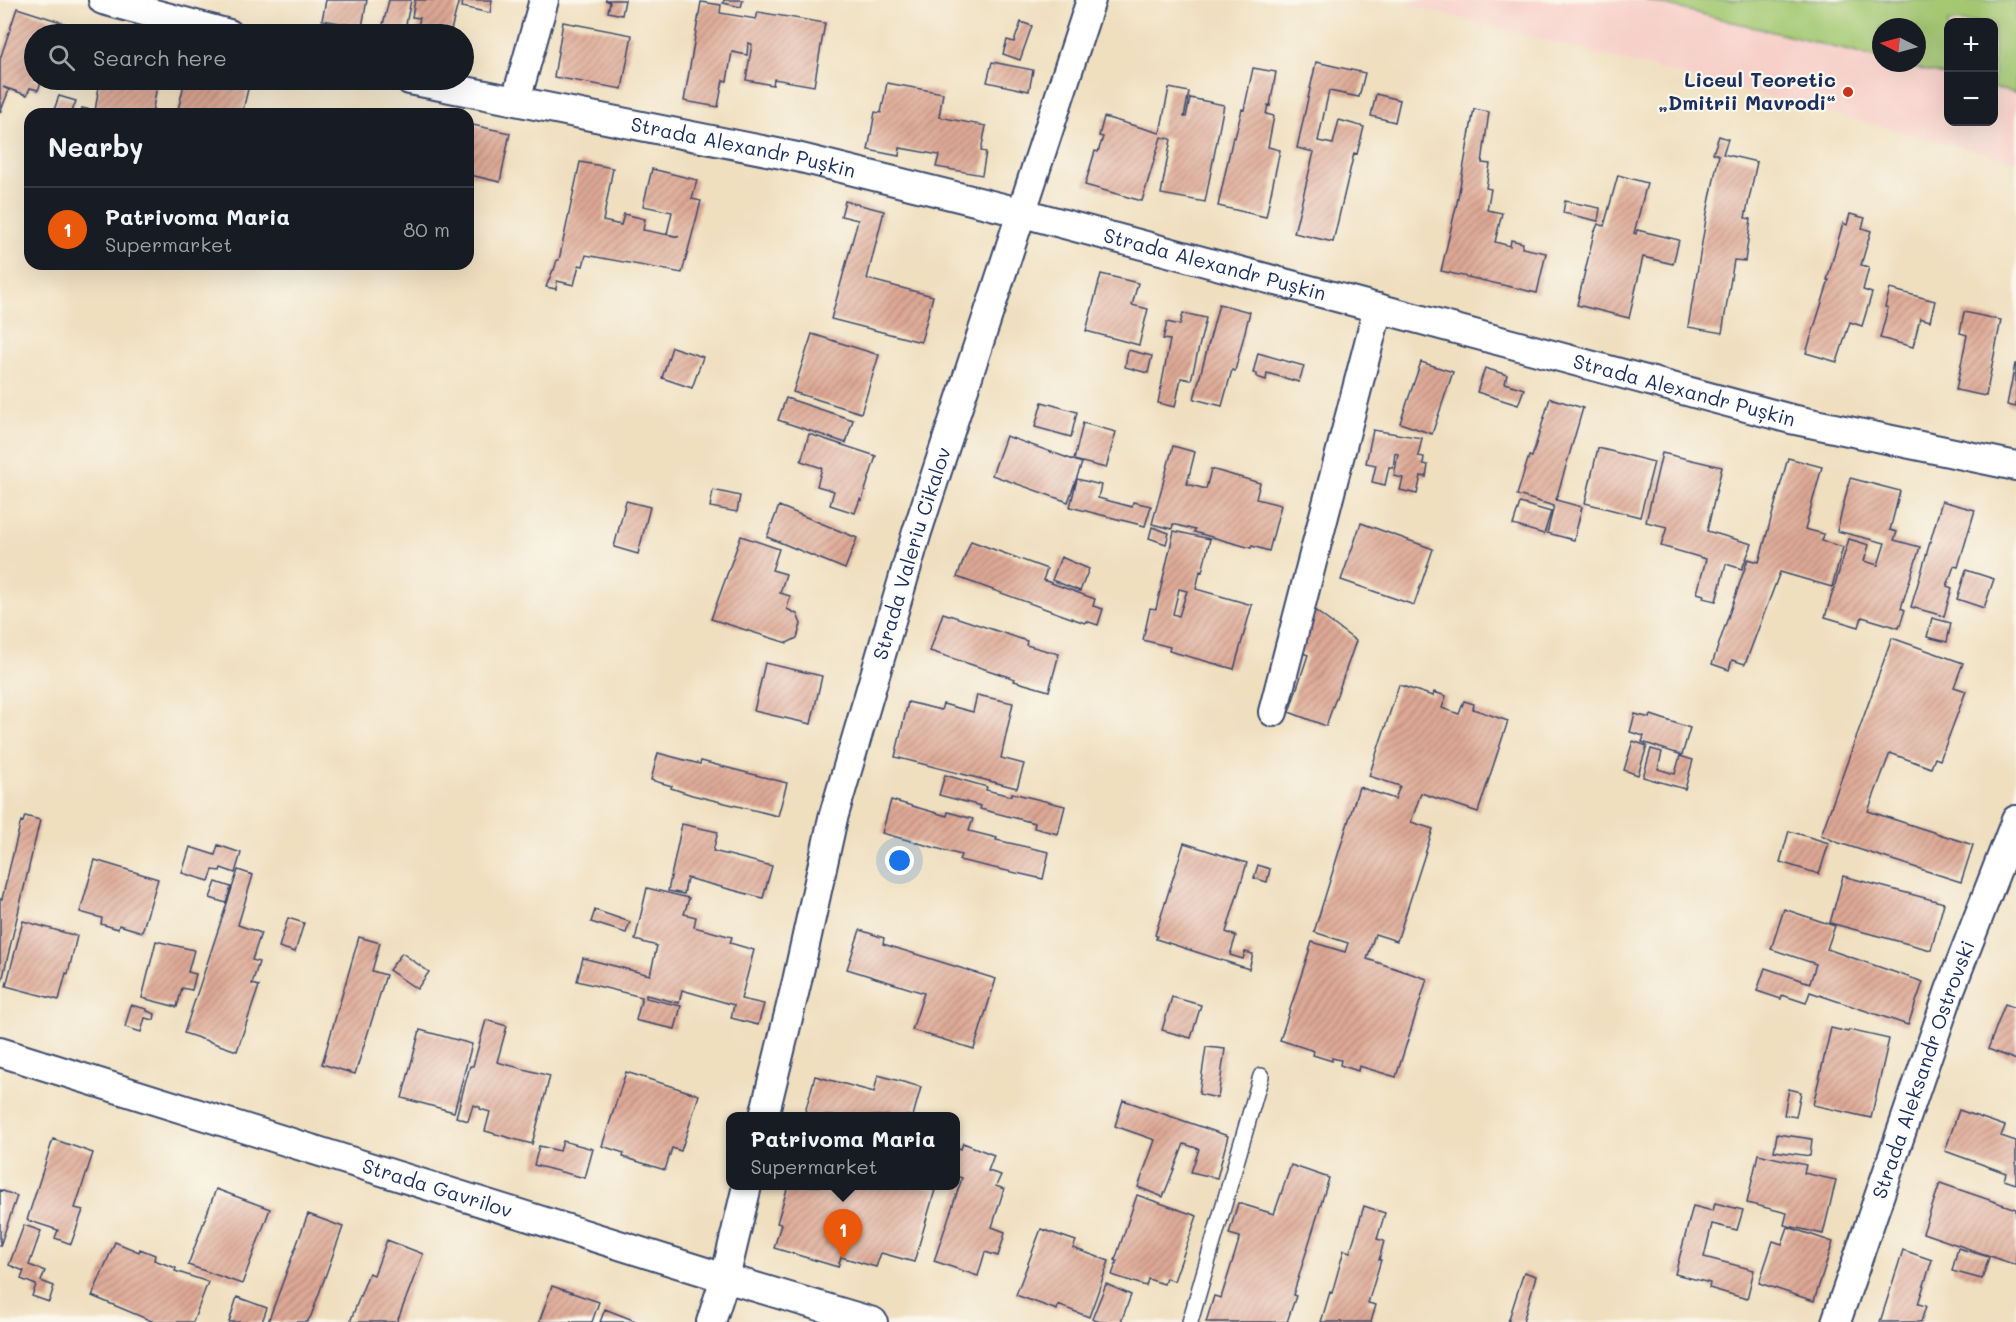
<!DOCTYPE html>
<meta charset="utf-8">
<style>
:root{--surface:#171b24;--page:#242831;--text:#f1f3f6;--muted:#9ea1a6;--line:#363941;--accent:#ea580c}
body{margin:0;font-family:Mali,sans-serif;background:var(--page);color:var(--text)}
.controls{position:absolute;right:18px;top:18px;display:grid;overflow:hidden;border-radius:12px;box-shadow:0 6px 24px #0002}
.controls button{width:54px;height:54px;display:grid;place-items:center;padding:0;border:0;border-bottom:2px solid var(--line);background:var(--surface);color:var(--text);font:30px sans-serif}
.compass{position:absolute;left:1872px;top:18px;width:54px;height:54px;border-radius:50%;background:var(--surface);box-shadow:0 6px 24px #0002;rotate:276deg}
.you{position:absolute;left:900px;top:861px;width:21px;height:21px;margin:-15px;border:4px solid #fff;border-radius:50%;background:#1a73e8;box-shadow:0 0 0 9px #1a73e833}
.badge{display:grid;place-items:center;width:39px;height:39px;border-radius:50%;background:var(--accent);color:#fff;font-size:20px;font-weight:700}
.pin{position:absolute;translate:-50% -50px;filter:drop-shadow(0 2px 3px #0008)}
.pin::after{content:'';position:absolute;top:32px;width:21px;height:18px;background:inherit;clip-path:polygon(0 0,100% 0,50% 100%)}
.popup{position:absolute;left:726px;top:1112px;width:234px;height:78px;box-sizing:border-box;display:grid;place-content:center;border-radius:12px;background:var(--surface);filter:drop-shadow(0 2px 4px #0005);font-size:20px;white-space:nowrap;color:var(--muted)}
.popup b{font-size:22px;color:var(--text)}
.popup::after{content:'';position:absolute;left:50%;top:100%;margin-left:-12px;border:12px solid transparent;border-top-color:var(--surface)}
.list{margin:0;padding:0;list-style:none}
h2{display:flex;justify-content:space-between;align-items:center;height:78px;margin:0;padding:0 24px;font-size:26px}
h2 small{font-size:20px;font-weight:400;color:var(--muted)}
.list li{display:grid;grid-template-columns:39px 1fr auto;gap:18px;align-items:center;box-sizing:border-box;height:84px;padding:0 24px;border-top:2px solid var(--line)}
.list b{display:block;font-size:22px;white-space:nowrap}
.list p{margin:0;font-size:20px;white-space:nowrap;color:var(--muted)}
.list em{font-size:20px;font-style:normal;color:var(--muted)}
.icon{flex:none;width:33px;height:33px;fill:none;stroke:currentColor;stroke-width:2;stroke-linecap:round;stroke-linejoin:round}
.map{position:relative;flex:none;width:2016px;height:1322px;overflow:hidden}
.search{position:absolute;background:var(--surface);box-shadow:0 6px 24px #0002;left:24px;top:24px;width:450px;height:66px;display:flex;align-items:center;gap:15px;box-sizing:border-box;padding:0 21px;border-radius:33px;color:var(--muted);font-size:22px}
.panel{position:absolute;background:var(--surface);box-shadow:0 6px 24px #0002;left:24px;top:108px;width:450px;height:162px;border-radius:18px}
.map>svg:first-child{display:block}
.built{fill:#f7d0ca;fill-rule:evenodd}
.pitch{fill:#a5c973;stroke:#607c68;stroke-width:1.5}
.building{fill:url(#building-hatch);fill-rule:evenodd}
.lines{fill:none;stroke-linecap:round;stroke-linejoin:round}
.lane-casing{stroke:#3b496d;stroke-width:18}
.street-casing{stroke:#3b496d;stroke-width:32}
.lane{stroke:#fff;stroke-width:15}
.street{stroke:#fff;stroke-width:28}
.poi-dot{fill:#c8321e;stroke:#fbf7ec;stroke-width:2}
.labels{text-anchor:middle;stroke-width:4.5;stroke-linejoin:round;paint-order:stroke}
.poi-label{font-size:20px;font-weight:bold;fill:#1b2f5e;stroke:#fbf7ec;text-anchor:end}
.street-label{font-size:20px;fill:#1b2f5e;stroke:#fbf7ec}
</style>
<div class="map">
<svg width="2016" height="1322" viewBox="0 0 2016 1322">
<defs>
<pattern id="building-hatch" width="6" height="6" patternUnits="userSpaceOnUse" patternTransform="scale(1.5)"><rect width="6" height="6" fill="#dea894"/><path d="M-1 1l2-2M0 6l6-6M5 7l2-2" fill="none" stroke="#b3897c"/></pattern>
</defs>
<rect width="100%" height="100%" fill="#fbf7ec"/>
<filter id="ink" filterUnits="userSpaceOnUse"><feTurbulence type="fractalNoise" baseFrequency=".0167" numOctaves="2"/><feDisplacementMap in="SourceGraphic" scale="12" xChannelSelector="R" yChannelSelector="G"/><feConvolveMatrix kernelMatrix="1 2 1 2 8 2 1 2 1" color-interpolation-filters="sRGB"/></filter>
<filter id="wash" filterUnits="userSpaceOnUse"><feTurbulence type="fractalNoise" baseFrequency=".008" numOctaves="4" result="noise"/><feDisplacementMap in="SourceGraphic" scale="24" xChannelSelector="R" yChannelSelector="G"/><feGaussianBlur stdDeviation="1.35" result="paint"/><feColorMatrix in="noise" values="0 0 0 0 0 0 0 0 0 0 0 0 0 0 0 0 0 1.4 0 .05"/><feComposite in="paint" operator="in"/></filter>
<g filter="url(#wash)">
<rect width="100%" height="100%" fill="#efdfbf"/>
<!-- built -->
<path class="built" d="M1411 0H2016V161L1409 5ZM1948 22H1994V122H1948ZM1881 27H1917V63H1881Z"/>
<!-- pitch -->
<path class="pitch" d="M1645 0H2016V93L1994 88V22H1948V76L1895 63H1917V27H1881V59Z"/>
<g id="blocks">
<!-- building -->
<path class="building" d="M326 0H367L362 27 322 20Z
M389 0H411L404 34 382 29Z
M415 0H459L450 34H416L420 18 412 17Z
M463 0H492L490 13 462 7Z
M605 0H625L622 15 608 12 610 2Z
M724 0H743L741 7 723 3Z
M701 2 721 5 720 13 756 19 758 12 825 23 814 86 774 79 773 85 746 80 752 44 748 43 747 55 732 52 727 81 723 80 718 107 684 101Z
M17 8 64 23 61 34H34V80H42L38 90 30 88 27 95 3 87 9 90 0 113V59Z
M563 22 632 35 622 89 554 77Z
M1021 22 1032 26 1020 60 1003 54 1007 40 1014 42Z
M992 62 1033 70 1029 91 987 82Z
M1316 62 1365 73 1359 97 1329 91 1318 141 1333 144 1339 120 1364 127 1357 154 1354 153 1333 242 1294 233 1314 152 1297 148Z
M1253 68 1276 72 1270 106 1268 105 1266 114 1274 116 1268 147 1280 150 1266 217 1218 206 1233 137 1235 138 1242 109 1244 110Z
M100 80H158L152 114H80L82 108 95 111Z
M185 80 250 81 242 114H177Z
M887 83 943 93 939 117 986 126 981 151 986 152 982 175 936 167 939 155 900 148 899 156 868 150 875 112 881 113Z
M1169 88 1189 92 1184 117H1186L1190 98 1224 105 1205 202 1161 194 1171 139 1161 137 1142 201 1085 185 1095 151 1098 152 1103 137 1099 136 1104 117 1160 133Z
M1376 94 1400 100 1395 122 1371 116Z
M59 96 76 101 71 114 54 110Z
M1474 109 1489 112 1482 163 1490 164 1486 188 1491 189 1487 210 1502 213 1495 242 1510 246 1511 240 1523 243 1522 248 1546 253 1537 293 1441 271 1457 203Z
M468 124 510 133 500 182 470 175 468 180Z
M1719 136 1728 139 1723 154 1757 162 1745 218 1751 219 1745 261 1734 260 1722 333 1688 327 1707 213 1719 155 1713 153Z
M580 162 613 168 603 221 621 225 624 214 645 219 643 230 679 237 667 234 672 212 643 206 652 169 697 180 692 199 701 201 682 273 586 255 583 266 579 265 574 285 557 281 556 289 546 287 553 270H554L557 260H559Z
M1618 175 1647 183 1634 233 1636 234 1637 230 1679 240 1673 264 1643 257 1629 318 1577 305 1594 233 1598 224 1604 226Z
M845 201 884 211 867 279 933 296 921 342 831 319 858 220 841 216Z
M1565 201 1600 208 1598 221 1563 213Z
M1850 214 1865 218 1862 228 1871 231 1861 265 1869 267 1863 290 1872 293 1862 326 1850 322 1837 362 1806 353 1829 280H1827L1843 223 1847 225Z
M1101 274 1138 283 1132 305 1148 309 1139 345 1086 331Z
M1890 289 1935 301 1930 321 1920 318 1913 347 1880 338 1888 308 1885 307Z
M1219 304 1250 312 1235 371 1232 370 1222 406 1194 399Z
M1964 312 2001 320 1986 396 1956 390 1967 335 1960 333Z
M1183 313 1206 318 1191 380 1181 378 1175 407 1158 403 1170 340 1163 339 1167 322 1180 325Z
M812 334 879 355 861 413 793 392Z
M672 347 703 357 692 388 662 378Z
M1128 350 1152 356 1148 373 1125 367Z
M1258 353 1304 366 1299 382 1267 373 1266 380 1257 377V374L1253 373Z
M1421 362 1453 372 1432 434 1400 423Z
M2015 364H2016V407L2007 405Z
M1485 368 1507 375 1505 383 1524 389 1518 405 1477 392Z
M786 398 853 420 846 443 778 420Z
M1550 398 1583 408 1556 500 1582 507 1574 540 1547 533 1554 506 1517 495 1529 456 1532 457Z
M1042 402 1077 412 1071 437 1035 427Z
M1083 423 1116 432 1106 468 1074 460Z
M1373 430 1422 438 1418 456 1424 457 1423 464 1428 465 1426 477 1421 476 1417 494 1400 490 1403 478 1394 476 1398 454 1395 453 1393 468 1389 467 1385 485 1372 482 1376 465 1366 463Z
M809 434 876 456 862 500 860 499 855 513 830 505 834 491 817 486 822 468 801 461Z
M1006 436 1082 463 1068 502 992 475Z
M1173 446 1195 452 1187 484 1206 489 1211 469 1260 483 1256 499 1281 505 1269 551 1252 546 1251 548 1194 532 1195 530 1173 524 1172 529 1152 524Z
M1598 448 1654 462 1640 517 1585 503Z
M1662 453 1722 467 1707 531 1752 544 1742 569 1726 564 1716 601 1703 598 1704 595 1697 593 1706 559 1661 546 1667 527 1646 522Z
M1788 458 1822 467 1805 529 1824 534 1822 541 1843 547 1832 587 1780 572 1745 664 1732 660 1729 670 1712 664 1748 559 1759 562Z
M1850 478 1900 491 1890 530 1897 532 1894 540 1920 547 1901 608 1905 610 1899 628 1862 617 1859 627 1825 617 1849 539 1869 545 1864 561 1878 565 1885 543 1837 531Z
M1077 479 1101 485 1098 498 1132 507 1133 502 1151 506 1145 526 1070 507Z
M713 490 740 496 737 512 710 507Z
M626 501 650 507 638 554 614 547Z
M1942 501 1975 510 1958 567 1954 566 1947 586 1952 588 1944 616 1911 607Z
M1520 503 1551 512 1544 534 1513 525Z
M779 506 857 538 845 569 767 537Z
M1361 523 1433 549 1414 605 1341 580Z
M1152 527 1169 533 1166 544 1149 538Z
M1174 531 1210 539 1202 572 1200 571 1196 589 1252 605 1234 669 1169 651 1170 647 1143 640 1150 608 1156 609ZM1179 589 1187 591 1179 616 1173 614Z
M741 536 779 549 772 570 786 574 780 593 790 596 787 609 797 614 801 624 797 638 787 643 711 619Z
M971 541 1047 569 1043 580 1095 599 1093 606 1103 609 1098 625 1086 621 1085 623 957 577Z
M1061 557 1089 569 1080 591 1052 580Z
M1966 570 1994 579 1984 608 1957 599Z
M1313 609 1356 641 1326 726 1289 712 1308 655 1300 652Z
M943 613 1027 641 1026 645 1059 654 1049 691 1014 681 1015 679 930 651Z
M1932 618 1951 623 1947 642 1927 637Z
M1892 638 1963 663 1954 687 1966 691 1940 760 1935 758 1931 768 1890 753 1868 811 1973 845 1961 882 1836 842 1821 835Z
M765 663 822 676 811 724 754 711Z
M1399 685 1433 696 1434 692 1446 696 1442 708 1459 714 1464 701 1474 704 1473 709 1508 721 1478 812 1421 793 1411 822 1433 829 1397 941 1375 934 1367 959 1427 979 1396 1077 1359 1066 1358 1071 1340 1065 1341 1060 1332 1058V1061L1313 1055 1314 1051 1280 1040 1312 942 1345 952 1348 943 1314 932 1359 787 1395 799 1400 786 1369 776Z
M977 695 1013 703 1001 758 1024 764 1017 788 895 757 908 702 941 710 943 704 973 712Z
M1635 714 1650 718 1651 715 1690 728 1682 755 1642 742 1644 736 1630 732Z
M1633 741 1647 746 1638 775 1624 770Z
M1651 749 1662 752 1658 769 1675 774 1680 756 1693 760 1685 789 1643 777Z
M658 753 700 764 701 761 787 783 778 816 692 795 671 788 672 786 651 780Z
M945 775 987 787 986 790 1011 796 1012 793 1065 806 1058 834 1034 828 1035 823 980 809 981 806 939 795Z
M891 800 947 816 948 812 973 819 969 831 997 838 996 840 1049 852 1043 879 959 860 961 855 882 833Z
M25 816 40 820 2 981H0V899H2L21 821 23 822Z
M682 824 718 832 713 851 772 866 763 898 687 878 684 894 668 891Z
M1789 831 1829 843 1819 874 1780 862Z
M1184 843 1247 863 1226 932 1236 936 1230 955 1243 959 1245 952 1253 954 1249 969 1156 939 1157 936 1155 935Z
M218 845 241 853 235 873 221 868 220 871 213 870 209 881 182 873 190 847 215 855Z
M95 860 158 879 142 932 119 925 118 929 101 924 102 918 80 912Z
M1258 865 1270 869 1267 882 1254 878Z
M238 870 253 875 238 925 261 933 252 960 259 962 252 984 259 986 237 1051 184 1033Z
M1843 876 1944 903 1931 950 1830 923Z
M216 882 231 887 226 903 210 898Z
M647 888 689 898 684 914 696 917 694 927 732 937 730 943 754 950 741 999 764 1004 758 1025 731 1018 734 1005 682 990 679 1003 646 995V998L681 1006 675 1029 638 1021 636 1020 642 997 577 981 583 958 650 975 657 946 635 940Z
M1784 909 1835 926 1827 949 1923 982 1908 1025 1810 992 1806 1003 1782 995 1781 999 1757 991 1765 968 1810 983 1816 964 1771 949Z
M595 910 630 922 626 933 591 922Z
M288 918 304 923 295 952 279 947Z
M23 921 77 936 68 974 66 973 59 1000 6 986Z
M860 930 884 938 883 944 996 979 974 1049 912 1030 924 993 847 969Z
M359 937 380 943 372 971 386 975 355 1074 322 1064Z
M156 941 194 950 188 972 196 974 192 990 182 988 177 1007 142 998Z
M402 953 429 972 417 989 389 970Z
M1172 997 1201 1005 1191 1038 1162 1030Z
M2005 1004 2016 1008V1060L1988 1049Z
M131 1005 147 1009V1011L155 1014 154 1020 145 1018 141 1032 125 1027Z
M486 1020 507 1026 497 1062 550 1076 532 1144 485 1131 490 1112 480 1109V1107L473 1105 468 1121 456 1117 470 1066H473Z
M1831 1028 1848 1032 1849 1030 1889 1039 1871 1118 1813 1105Z
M420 1030 472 1044 454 1112 402 1098Z
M1206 1047 1225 1049 1218 1098 1199 1094Z
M626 1072 699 1095 681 1151 672 1148 665 1170 623 1157 624 1153 602 1146Z
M878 1075 921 1087 913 1116H804L815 1076 874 1092Z
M1789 1089 1801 1092 1796 1117 1784 1115Z
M1123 1100 1228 1136 1217 1178 1191 1172 1199 1149 1184 1144 1163 1197 1138 1187 1155 1140 1115 1126Z
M1959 1110 2005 1126 2001 1136 2016 1141V1184L2004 1180 2006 1173 1945 1151Z
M1777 1134 1812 1139 1810 1156 1774 1151Z
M53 1139 93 1153 75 1208 83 1210 71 1244 55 1238 58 1230 27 1220Z
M563 1141 593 1149 585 1178 534 1165 539 1146 560 1151Z
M963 1143 994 1155 988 1171 1001 1175 996 1186 1004 1189 992 1227 1005 1232 1004 1237 998 1256 985 1252 978 1276 934 1261 962 1178 956 1176V1147L961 1149Z
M1758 1154 1806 1165 1804 1173 1836 1180 1823 1234 1784 1225 1787 1213 1747 1203Z
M1291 1165 1329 1178 1293 1295 1296 1296 1287 1322H1206L1214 1296 1221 1298 1240 1237 1229 1234 1238 1203 1274 1214Z
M1940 1183 2016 1209V1265L1923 1233Z
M788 1186H919L935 1190 914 1262 881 1253 876 1267 841 1257 838 1267 774 1248 781 1224 777 1223Z
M216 1189 270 1209 242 1284 188 1265Z
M0 1190 17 1196 0 1246Z
M1137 1195 1197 1216 1174 1281 1166 1278 1164 1284 1148 1279 1146 1286 1112 1275 1117 1261 1115 1260Z
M1715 1203 1743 1210 1737 1230 1712 1224 1704 1257 1754 1270 1747 1299 1709 1288 1710 1283 1675 1274 1693 1206 1713 1211Z
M1364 1206 1385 1213 1377 1239 1384 1241 1379 1260H1381L1368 1303 1376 1305 1371 1322H1321L1330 1292 1332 1293 1344 1250 1350 1252Z
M308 1214 343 1227 311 1316 307 1322H268Z
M24 1225 41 1231 29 1265 45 1271 41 1281 54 1286 49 1302 32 1296 36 1285 21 1279 24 1271 9 1265Z
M1788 1227 1833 1242 1814 1301 1759 1283 1773 1241 1782 1244Z
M1041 1229 1076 1241 1073 1248 1109 1261 1089 1317 1058 1305 1057 1310 1016 1295Z
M387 1240 423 1254 397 1322H350L369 1273 374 1275Z
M115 1242 139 1252 140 1249 155 1255 154 1260 176 1268 175 1271 208 1282 193 1322H154L92 1296Z
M1958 1248 1989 1257 1982 1279 1952 1271Z
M1903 1250 1932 1260 1918 1304 1926 1306 1921 1322H1880Z
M1524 1272 1536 1276 1523 1322H1508Z
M1106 1284 1131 1295 1121 1322H1100L1092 1319Z
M552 1286 599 1302 592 1322H539Z
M237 1297 267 1308 262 1322H229Z
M605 1309 638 1322H600Z"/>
</g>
</g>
<g filter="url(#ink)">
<use href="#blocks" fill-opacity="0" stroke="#3b496d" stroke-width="1.5"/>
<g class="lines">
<!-- lane casing -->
<g class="lane-casing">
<path id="lane" d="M1190 1322 1261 1076"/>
</g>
<!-- street casing -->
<g class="street-casing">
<g id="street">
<path d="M103 0 229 34"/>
<path id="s1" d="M410 80 797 157 1023 213 1791 419 2016 466"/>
<path d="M516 100 544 0"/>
<path d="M1273 712 1378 308"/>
<path id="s2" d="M0 1052 725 1278 873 1322"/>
<path id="s3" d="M764 1116 797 981 833 818 917 532 1091 0"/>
<path d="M711 1322 725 1278 747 1186"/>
<path id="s4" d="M1836 1322 1950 990 2016 820"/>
</g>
</g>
<!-- lane -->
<use href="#lane" class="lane"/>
<!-- street -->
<use href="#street" class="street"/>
</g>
</g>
<!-- markers -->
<circle class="poi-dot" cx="1848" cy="92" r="6"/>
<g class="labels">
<!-- poi labels -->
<g class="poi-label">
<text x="1836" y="87">Liceul Teoretic<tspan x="1836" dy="23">„Dmitrii Mavrodi“</tspan></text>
</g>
<!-- street labels -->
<g class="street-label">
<text dy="7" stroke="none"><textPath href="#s1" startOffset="340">Strada Alexandr Pușkin</textPath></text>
<text dy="7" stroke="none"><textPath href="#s1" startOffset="826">Strada Alexandr Pușkin</textPath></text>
<text dy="7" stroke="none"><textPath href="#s1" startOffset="1312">Strada Alexandr Pușkin</textPath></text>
<text dy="7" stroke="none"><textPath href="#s3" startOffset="582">Strada Valeriu Cikalov</textPath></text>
<text dy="7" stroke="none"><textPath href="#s4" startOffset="267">Strada Aleksandr Ostrovski</textPath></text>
<text dy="7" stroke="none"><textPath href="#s2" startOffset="458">Strada Gavrilov</textPath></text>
</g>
</g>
</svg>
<div class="controls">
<button>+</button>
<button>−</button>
</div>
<svg class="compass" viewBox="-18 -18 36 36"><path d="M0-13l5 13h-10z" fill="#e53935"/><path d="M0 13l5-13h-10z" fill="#9ea1a6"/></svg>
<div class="you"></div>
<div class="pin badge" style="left:843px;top:1259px">1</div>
<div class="popup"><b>Patrivoma Maria</b>Supermarket</div>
<div class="search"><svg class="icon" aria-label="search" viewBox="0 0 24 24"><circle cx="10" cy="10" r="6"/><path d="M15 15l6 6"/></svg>Search here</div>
<section class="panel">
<h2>Nearby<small></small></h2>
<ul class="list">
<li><span class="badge">1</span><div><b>Patrivoma Maria</b><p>Supermarket</p></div><em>80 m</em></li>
</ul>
</section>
</div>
